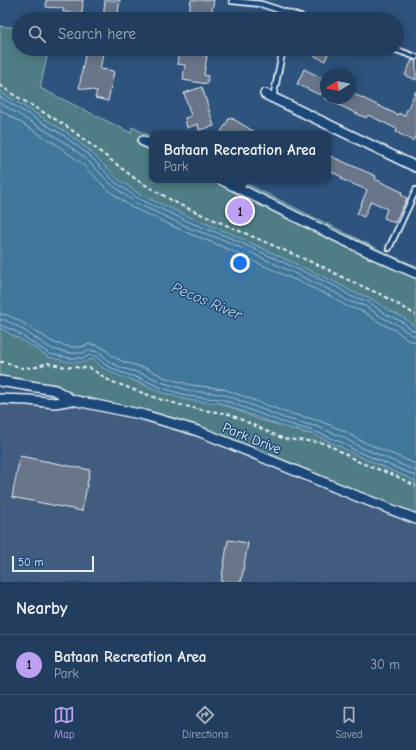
<!DOCTYPE html>
<style>
:root{--surface:#223e5e;--page:#2a4564;--text:#f1f3f6;--muted:#a2aebc;--line:#3f5773;--accent:#bca0f2}
body{margin:0;font-family:"Comic Neue",sans-serif;background:var(--page);color:var(--text)}
.compass{position:absolute;left:320px;top:68px;width:36px;height:36px;border-radius:50%;background:var(--surface);box-shadow:0 2px 10px #0003;rotate:260deg}
.scale{position:absolute;left:12px;bottom:10px;width:82px;box-sizing:border-box;padding-left:4px;border:2px solid #e8f1f8;border-top:0;font-size:11px;line-height:14px;white-space:nowrap;color:#e8f1f8;-webkit-text-stroke:3px #1f4a7a;paint-order:stroke}
.you{position:absolute;left:240px;top:263px;width:14px;height:14px;margin:-10px;border:3px solid #fff;border-radius:50%;background:#1a73e8;box-shadow:0 0 0 6px #1a73e833}
.badge{display:grid;place-items:center;width:26px;height:26px;border-radius:50%;background:var(--accent);color:#111;font-size:13px;font-weight:700}
.pin{position:absolute;translate:-50% -50%;border:2px solid #fff;box-shadow:0 1px 4px #0006}
.popup{position:absolute;left:149px;top:131px;width:182px;height:52px;box-sizing:border-box;display:grid;place-content:center;border-radius:8px;background:var(--surface);filter:drop-shadow(0 1px 3px #0005);font-size:13px;white-space:nowrap;color:var(--muted)}
.popup b{font-size:15px;color:var(--text)}
.popup::after{content:'';position:absolute;left:50%;top:100%;margin-left:-8px;border:8px solid transparent;border-top-color:var(--surface)}
.list{margin:0;padding:0;list-style:none}
h2{display:flex;justify-content:space-between;align-items:center;height:52px;margin:0;padding:0 16px;font-size:17px}
h2 small{font-size:13px;font-weight:400;color:var(--muted)}
.list li{display:grid;grid-template-columns:26px 1fr auto;gap:12px;align-items:center;box-sizing:border-box;height:60px;padding:0 16px;border-top:1px solid var(--line)}
.list b{display:block;font-size:15px;white-space:nowrap}
.list p{margin:0;font-size:13px;white-space:nowrap;color:var(--muted)}
.list em{font-size:13px;font-style:normal;color:var(--muted)}
.icon{flex:none;width:22px;height:22px;fill:none;stroke:currentColor;stroke-width:2;stroke-linecap:round;stroke-linejoin:round}
.map{position:relative;flex:none;width:416px;height:582px;overflow:hidden}
.search{position:absolute;background:var(--surface);box-shadow:0 2px 10px #0003;left:12px;right:12px;top:12px;height:44px;display:flex;align-items:center;gap:10px;box-sizing:border-box;padding:0 14px;border-radius:22px;color:var(--muted);font-size:15px}
.sheet{height:112px;background:var(--surface)}
nav{display:flex;justify-content:space-around;align-items:center;box-sizing:border-box;height:56px;border-top:1px solid var(--line);background:var(--surface);font-size:11px;color:var(--muted)}
nav a{display:grid;justify-items:center;gap:2px}
nav .on{color:var(--accent)}
.map>svg:first-child{display:block}
.built{fill:#405d80}
.green{fill:#507d86;stroke:#9cb7bf}
.water{fill:#40779b;stroke:#83a8c0}
.lines{fill:none;stroke-linecap:round;stroke-linejoin:round}
.shore{stroke:#a5c0d3;stroke-width:1}
.building{fill:#697588;stroke:#e8f1f8}
.lane-casing{stroke:#e8f1f8;stroke-width:8}
.street-casing{stroke:#e8f1f8;stroke-width:12}
.path{stroke:#e8f1f8;stroke-width:2;stroke-dasharray:4 3;stroke-linecap:butt}
.lane{stroke:#1f4a7a;stroke-width:4.5}
.street{stroke:#1f4a7a;stroke-width:9}
.labels{text-anchor:middle;stroke-width:3;stroke-linejoin:round;paint-order:stroke}
.street-label{font-size:14px;fill:#e8f1f8;stroke:#1f4a7a}
.water-label{font-size:15px;font-style:italic;fill:#cfdfea;stroke:#1f4a7a}
</style>
<div class="map">
<svg width="416" height="582" viewBox="0 0 416 582">
<rect width="100%" height="100%" fill="#2e537d"/>
<filter id="ink" filterUnits="userSpaceOnUse"><feTurbulence type="fractalNoise" baseFrequency=".025" numOctaves="2"/><feDisplacementMap in="SourceGraphic" scale="8" xChannelSelector="R" yChannelSelector="G"/><feConvolveMatrix kernelMatrix="1 2 1 2 8 2 1 2 1" color-interpolation-filters="sRGB"/></filter>
<g filter="url(#ink)">
<!-- built -->
<path class="built" d="M0 399 72 400 144 415 416 519V582H0Z"/>
<!-- green -->
<path class="green" d="M0 26 19 28V49H49L40 88 131 133 132 127 152 137V180H239L392 256 416 266V328L403 317 390 311 368 297 352 292 339 284 227 232 196 220 139 194 118 179 91 152 66 132 0 92Z
M0 328 37 349 48 357 90 359 96 360 101 367 161 392 188 400 203 402 220 403 258 419 301 432 315 435 339 446 352 453 416 481V519L226 442 72 400 55 390 0 381Z"/>
<!-- water -->
<path class="water" d="M0 92 66 132 91 152 118 179 139 194 196 220 227 232 339 284 352 292 368 297 390 311 403 317 416 328V481L352 453 339 446 315 435 281 426 220 403 203 402 188 400 161 392 142 383 119 376 101 367 95 360 90 359 85 362H70L48 357 37 349 0 328Z"/>
<g class="lines">
<!-- shore -->
<path class="shore" d="M0 97 63 135 89 155 115 182 137 198 194 224 226 236 337 287 350 296 367 301 387 315 401 321 412 330 416 331
M0 103 61 140 85 158 112 185 134 202 192 229 224 240 334 292 348 301 365 306 385 319 398 325 410 334 416 336
M0 110 57 145 81 163 108 190 131 207 190 234 221 246 332 297 346 306 362 311 382 324 395 330 408 340 416 342
M0 314 7 315 20 321 54 343 71 347H81L90 344 99 346 105 349 112 356 124 362 148 369 166 378 191 385 224 389 285 412 320 421 346 432 359 440 416 464
M0 320H5L17 326 52 349 70 353H82L90 350 98 352 102 354 108 361 122 368 146 375 164 383 190 391 223 394 284 418 318 427 343 437 356 445 416 471
M0 325 15 331 50 354 70 358H84L90 355 96 356 104 364 120 372 144 380 162 388 189 396 204 398 221 399 282 422 316 432 341 442 354 450 416 476"/>
</g>
<!-- building -->
<path class="building" d="M46 0H83L82 13 63 12V8L46 7Z
M105 0H120L117 19H103Z
M191 0H214L210 19H188Z
M86 49H104L100 69 114 71 108 101 95 98 97 91 79 88Z
M301 49H330L325 61Z
M179 51 207 56 204 75 208 76 207 84 183 80 185 65 177 64Z
M412 60 416 61V80L405 75Z
M304 69 326 80V84L320 95 297 84Z
M202 87 214 126 199 130 198 124 187 128 185 118 191 116 184 93Z
M416 91V134L413 141 396 132 397 129 368 115 366 118 324 98H350V92L398 115 399 113 404 116Z
M230 117 258 134H220Z
M328 155 376 176 375 179 402 192 401 195 407 198 395 223 384 218 387 209 371 201 364 217 357 214 367 190 341 179 342 177 328 170Z
M20 456 90 470 82 511 12 497Z
M228 540 248 543 241 582H221Z"/>
<g class="lines">
<!-- lane casing -->
<g class="lane-casing">
<path id="lane" d="M232 1 261 4 307 19
M394 49 416 57
M273 98 283 49
M389 248 416 190"/>
</g>
<!-- street casing -->
<g class="street-casing">
<path id="street" d="M265 94 416 167
M143 141 152 145
M222 180C286 212 350 245 416 273
M0 381 55 390 72 400 144 415 198 431 226 442 359 497 416 519
M0 399 28 400 55 403 72 400"/>
</g>
<!-- path -->
<path class="path" d="M0 85 14 95 65 125 137 180 180 205 325 268 344 278 384 296 416 315
M0 362H5L22 368 36 367 47 363 66 367 90 368 110 381 162 400 197 409 229 414 284 439 319 442 329 445 359 462 396 476 416 486"/>
<!-- lane -->
<use href="#lane" class="lane"/>
<!-- street -->
<use href="#street" class="street"/>
</g>
</g>
<g class="labels">
<!-- street labels -->
<g class="street-label">
<text transform="translate(252 438) rotate(22)" y="5">Park Drive</text>
</g>
<!-- water labels -->
<g class="water-label">
<text transform="translate(207 301) rotate(23)" y="5">Pecos River</text>
</g>
</g>
</svg>
<svg class="compass" viewBox="-18 -18 36 36"><path d="M0-13l5 13h-10z" fill="#e53935"/><path d="M0 13l5-13h-10z" fill="#a2aebc"/></svg>
<div class="scale">50 m</div>
<div class="you"></div>
<div class="pin badge" style="left:240px;top:211px">1</div>
<div class="popup"><b>Bataan Recreation Area</b>Park</div>
<div class="search"><svg class="icon" aria-label="search" viewBox="0 0 24 24"><circle cx="10" cy="10" r="6"/><path d="M15 15l6 6"/></svg>Search here</div>
</div>
<section class="sheet">
<h2>Nearby<small></small></h2>
<ul class="list">
<li><span class="badge">1</span><div><b>Bataan Recreation Area</b><p>Park</p></div><em>30 m</em></li>
</ul>
</section>
<nav>
<a class="on"><svg class="icon" aria-label="map" viewBox="0 0 24 24"><path d="M3 6l6-2 6 2 6-2v14l-6 2-6-2-6 2zM9 4v14M15 6v14"/></svg>Map</a>
<a><svg class="icon" aria-label="directions" viewBox="0 0 24 24"><path d="M12 3l9 9-9 9-9-9zM9 14v-3h6M13 9l2 2-2 2"/></svg>Directions</a>
<a><svg class="icon" aria-label="saved" viewBox="0 0 24 24"><path d="M7 4h10v16l-5-4-5 4z"/></svg>Saved</a>
</nav>
